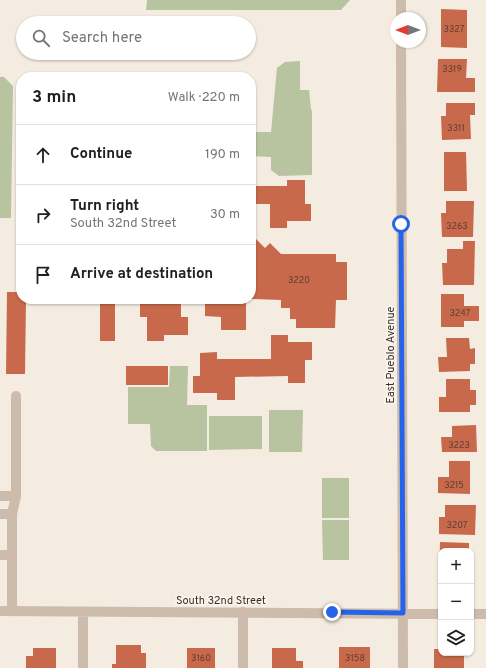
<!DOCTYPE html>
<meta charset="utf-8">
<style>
:root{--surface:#fff;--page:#f6f6f6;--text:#202124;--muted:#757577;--line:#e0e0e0}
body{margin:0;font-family:Overpass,sans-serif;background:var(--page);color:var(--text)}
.controls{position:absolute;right:12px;bottom:12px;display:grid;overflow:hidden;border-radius:8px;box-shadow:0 1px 3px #0004}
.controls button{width:36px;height:36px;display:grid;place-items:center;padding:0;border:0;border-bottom:1px solid var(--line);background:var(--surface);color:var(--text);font:20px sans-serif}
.compass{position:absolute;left:390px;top:12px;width:36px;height:36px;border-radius:50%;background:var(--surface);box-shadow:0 1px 3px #0004;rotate:270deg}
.stop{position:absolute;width:12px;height:12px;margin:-9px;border:3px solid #2563eb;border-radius:50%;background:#fff}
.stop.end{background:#2563eb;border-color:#fff;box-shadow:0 1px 4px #0008}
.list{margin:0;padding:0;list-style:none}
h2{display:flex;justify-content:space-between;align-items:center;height:52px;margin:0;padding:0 16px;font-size:17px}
h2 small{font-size:13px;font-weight:400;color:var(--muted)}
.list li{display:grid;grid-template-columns:26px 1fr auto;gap:12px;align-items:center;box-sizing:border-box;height:60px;padding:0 16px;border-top:1px solid var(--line)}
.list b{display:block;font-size:15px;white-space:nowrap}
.list p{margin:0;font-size:13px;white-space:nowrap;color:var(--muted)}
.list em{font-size:13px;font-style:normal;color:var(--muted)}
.icon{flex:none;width:22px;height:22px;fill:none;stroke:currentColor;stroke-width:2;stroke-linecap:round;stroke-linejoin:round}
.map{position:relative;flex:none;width:486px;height:668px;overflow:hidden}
.search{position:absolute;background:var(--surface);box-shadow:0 1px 3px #0004;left:16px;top:16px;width:240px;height:44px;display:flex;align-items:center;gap:10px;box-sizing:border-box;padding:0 14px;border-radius:22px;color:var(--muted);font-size:15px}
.panel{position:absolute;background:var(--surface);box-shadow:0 1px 3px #0004;left:16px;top:72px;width:240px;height:232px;border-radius:16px}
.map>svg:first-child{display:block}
.green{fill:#b8c4a0}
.building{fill:#c8694b}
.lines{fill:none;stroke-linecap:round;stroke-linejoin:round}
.minor{stroke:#cdbbac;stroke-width:10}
.route{stroke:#2563eb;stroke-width:5}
.labels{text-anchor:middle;stroke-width:3.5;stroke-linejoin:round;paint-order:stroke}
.number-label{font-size:9px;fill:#5e3e33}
.street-label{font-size:11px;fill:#3b302b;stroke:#fbf5ee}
</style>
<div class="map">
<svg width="486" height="668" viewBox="0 0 486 668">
<rect width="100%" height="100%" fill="#f4ebe1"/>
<!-- green -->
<path class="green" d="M147 0H350L341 10H146Z
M300 61V90H309L311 109 312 111V175L279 176 271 170V157L251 156V132H271L277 68 285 62Z
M0 77H4L13 86 11 218H0Z
M170 366H188L187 405H207V451H156L151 446 150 424H128V387H169Z
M269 410H303L302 452H269Z
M209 416H262V449L209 450Z
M322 478H349V518H322Z
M322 520H349V560H323Z"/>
<!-- building -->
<path class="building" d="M441 9 467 10V48L441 47Z
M438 59H467L466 78H475V92H437Z
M446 103H475V115H470L471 139 442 140 441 116H446Z
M444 152H466L467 191H444Z
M287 180H305V204H311V221H287V228H270V204H251V186H287Z
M446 201H474L473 237H442L441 213H446Z
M256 239 265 248 270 243 281 254H336V262H347V300H336L335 328H296V319H290V308H281V300L251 299V244Z
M463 241H475L474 285H443L442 263H447V249H463Z
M7 292H21V299H26L25 374H6Z
M441 294H464V306H479V321H464V327H441Z
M181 299V317H188V335H164V341H147V317H140V300Z
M205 299H246V330H221V317L205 316Z
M100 303H115V341H100Z
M271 335H288V342H312V360H305V383H288V376L235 377V400H217V393H193V376H200V353L217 352V359H271Z
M446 338H469L470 349 475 348V364H470V371L439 372 438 357H447Z
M126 366H168V385H126Z
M446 379H470V390H476V405H470V412H439V397H446Z
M476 425 477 452H442L441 437H452V426Z
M449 461H470V494L438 493V477H449Z
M445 505H476L475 535 439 534V517H445Z
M440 542 469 543V551H441V579H439Z
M116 645H141V653H146V668H112V664H116Z
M339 647H370V668H339Z
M33 648H56V668H26V656H33Z
M187 648H215V668H187Z
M272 648H296V661H303V668H272Z
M434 649H441V653H464V668H434Z"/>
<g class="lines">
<!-- minor -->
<path class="minor" d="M401 0V18
M401 42 403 668
M0 496H16L12 514
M16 496V396
M0 514H12V611
M0 555H12
M0 611 441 614
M471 614H486
M83 668V612
M243 668V612"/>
</g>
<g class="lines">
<!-- route -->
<path class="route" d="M332 612 403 613 401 224"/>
</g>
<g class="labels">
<!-- number labels -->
<g class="number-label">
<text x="454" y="32">3327</text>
<text x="452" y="72">3319</text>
<text x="456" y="131">3311</text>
<text x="457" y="229">3263</text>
<text x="299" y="283">3220</text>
<text x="460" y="316">3247</text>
<text x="459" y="448">3223</text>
<text x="454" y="488">3215</text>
<text x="457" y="528">3207</text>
<text x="201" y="661">3160</text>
<text x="355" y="661">3158</text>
</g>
<!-- street labels -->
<g class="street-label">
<text transform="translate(390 355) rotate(-90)" y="4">East Pueblo Avenue</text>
<text x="221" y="604">South 32nd Street</text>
</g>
</g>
</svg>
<div class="controls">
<button>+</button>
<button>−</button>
<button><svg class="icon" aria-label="layers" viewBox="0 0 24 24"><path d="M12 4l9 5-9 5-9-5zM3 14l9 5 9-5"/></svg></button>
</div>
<svg class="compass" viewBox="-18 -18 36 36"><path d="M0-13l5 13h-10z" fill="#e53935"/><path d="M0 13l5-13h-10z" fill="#757577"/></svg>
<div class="stop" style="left:401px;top:224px"></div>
<div class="stop end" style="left:332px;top:612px"></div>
<div class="search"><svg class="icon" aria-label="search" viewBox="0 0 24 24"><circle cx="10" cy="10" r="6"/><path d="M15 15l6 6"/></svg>Search here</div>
<section class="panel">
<h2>3 min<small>Walk · 220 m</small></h2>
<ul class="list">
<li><svg class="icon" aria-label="ahead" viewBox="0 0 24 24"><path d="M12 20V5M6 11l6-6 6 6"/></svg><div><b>Continue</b></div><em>190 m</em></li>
<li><svg class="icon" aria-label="right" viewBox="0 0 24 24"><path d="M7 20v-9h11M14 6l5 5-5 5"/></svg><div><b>Turn right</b><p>South 32nd Street</p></div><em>30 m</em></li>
<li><svg class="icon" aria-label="arrive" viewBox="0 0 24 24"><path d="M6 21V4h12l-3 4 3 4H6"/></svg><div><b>Arrive at destination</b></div></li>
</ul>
</section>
</div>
